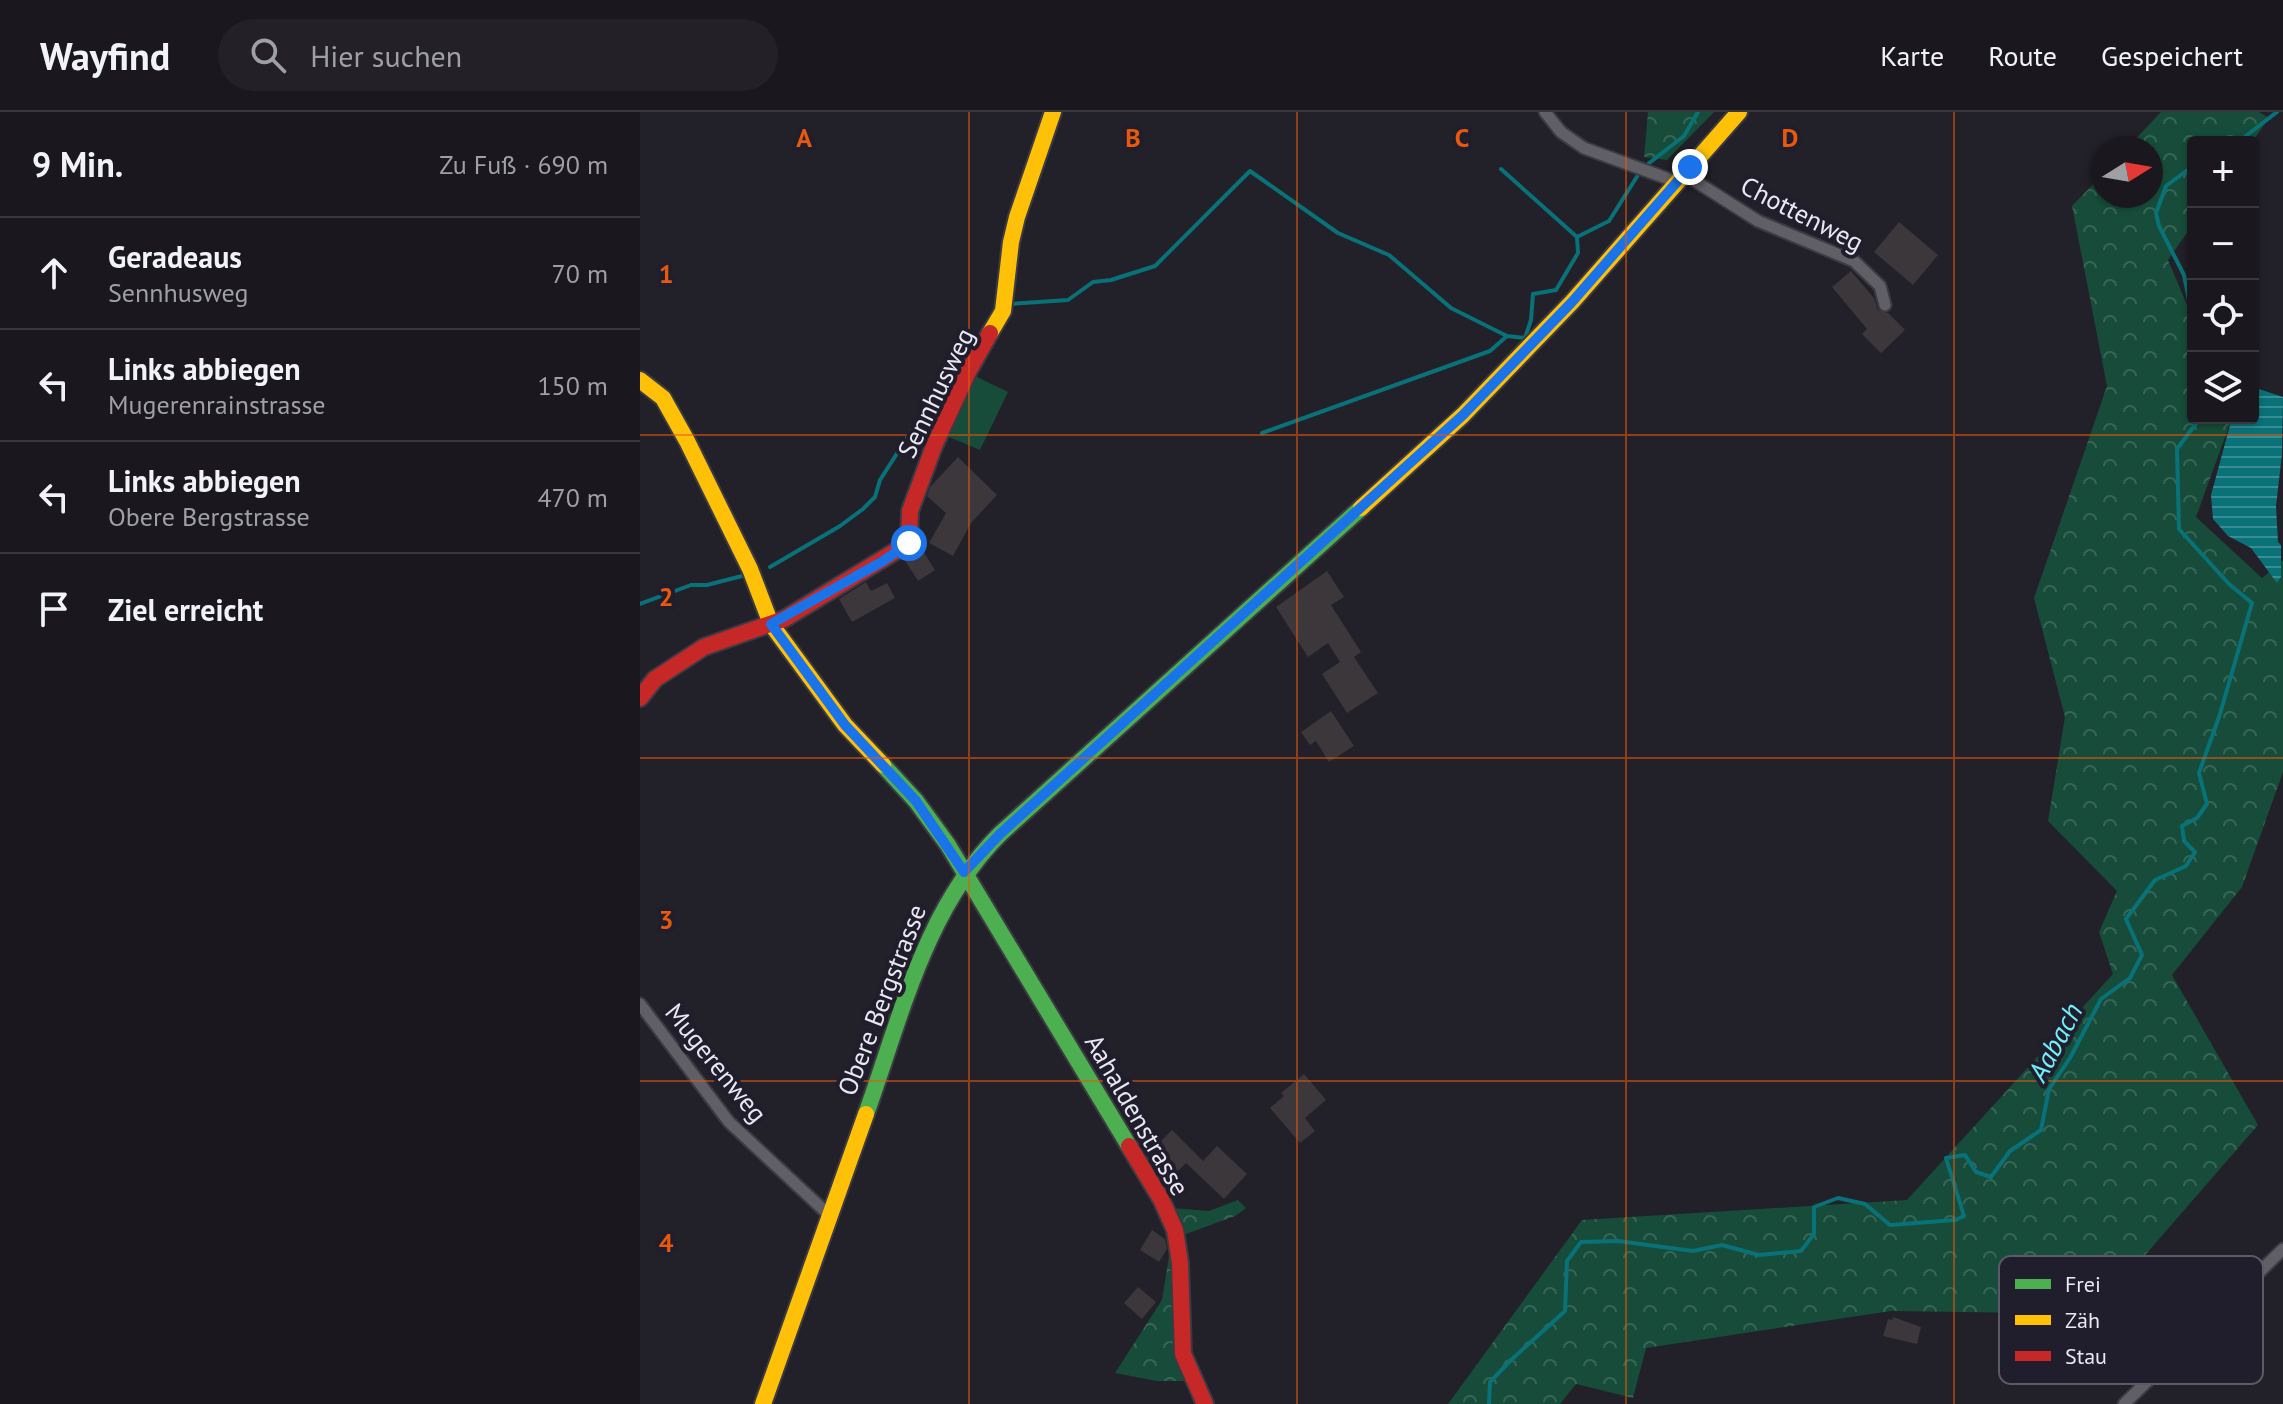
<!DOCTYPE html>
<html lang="de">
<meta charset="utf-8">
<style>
:root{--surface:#1a181e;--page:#232127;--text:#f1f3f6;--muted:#9fa0a4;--line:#38373c}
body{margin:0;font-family:"PT Sans",sans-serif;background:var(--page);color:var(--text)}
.controls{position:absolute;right:24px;top:24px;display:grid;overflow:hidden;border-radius:8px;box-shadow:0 2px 6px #0004}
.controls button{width:72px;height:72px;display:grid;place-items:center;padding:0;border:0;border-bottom:2px solid var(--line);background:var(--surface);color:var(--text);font:40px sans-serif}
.compass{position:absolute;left:1451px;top:24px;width:72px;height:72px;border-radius:50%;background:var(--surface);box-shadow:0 2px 6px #0004;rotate:79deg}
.stop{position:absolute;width:24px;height:24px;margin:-18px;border:6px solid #1a73e8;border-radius:50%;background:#fff}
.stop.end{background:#1a73e8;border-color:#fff;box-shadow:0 2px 8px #0008}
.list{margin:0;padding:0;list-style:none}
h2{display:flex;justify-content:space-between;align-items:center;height:104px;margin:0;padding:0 32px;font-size:34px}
h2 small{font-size:26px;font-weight:400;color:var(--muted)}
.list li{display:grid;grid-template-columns:52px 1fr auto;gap:24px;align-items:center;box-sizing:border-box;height:112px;padding:0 32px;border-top:2px solid var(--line)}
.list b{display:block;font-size:30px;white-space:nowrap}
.list p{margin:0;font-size:26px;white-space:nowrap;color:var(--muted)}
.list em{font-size:26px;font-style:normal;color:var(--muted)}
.icon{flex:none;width:44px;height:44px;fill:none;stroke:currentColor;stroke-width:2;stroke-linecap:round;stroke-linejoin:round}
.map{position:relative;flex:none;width:1643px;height:1292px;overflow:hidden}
header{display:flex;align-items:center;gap:48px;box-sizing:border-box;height:112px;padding:0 40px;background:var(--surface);border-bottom:2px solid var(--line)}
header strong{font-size:38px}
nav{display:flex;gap:44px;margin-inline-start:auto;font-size:28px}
.search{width:560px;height:72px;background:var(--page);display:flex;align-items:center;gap:20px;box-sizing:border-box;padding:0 28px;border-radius:44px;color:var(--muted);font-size:30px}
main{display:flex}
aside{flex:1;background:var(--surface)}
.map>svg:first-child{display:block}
.forest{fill:url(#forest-crowns)}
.garden{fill:#164c39}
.water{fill:url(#water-rules)}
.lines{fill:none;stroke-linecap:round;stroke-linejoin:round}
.stream{stroke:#097279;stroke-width:4}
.building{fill:#3b373b}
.street-casing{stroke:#3c3a42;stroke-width:15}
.fast-casing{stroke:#3c3a42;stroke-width:20}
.slow-casing{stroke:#3c3a42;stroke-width:20}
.jam-casing{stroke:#3c3a42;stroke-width:20}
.street{stroke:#605f65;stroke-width:11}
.fast{stroke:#4caf50;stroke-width:16}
.slow{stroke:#ffc107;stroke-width:16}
.jam{stroke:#c62828;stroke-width:16}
.route{stroke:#1a73e8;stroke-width:10}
.grid{fill:none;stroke:#e8590c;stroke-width:2;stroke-opacity:0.55}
.labels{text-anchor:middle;stroke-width:8;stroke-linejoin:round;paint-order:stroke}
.street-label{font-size:26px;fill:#e9e8f2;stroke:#201d2c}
.water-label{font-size:28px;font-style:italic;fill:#72f0f9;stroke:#201d2c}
.key{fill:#201d2c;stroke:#5c5a67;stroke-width:2}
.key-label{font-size:22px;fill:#e9e8f2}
.grid-label{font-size:26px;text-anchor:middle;font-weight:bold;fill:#e8590c;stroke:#201d2c;stroke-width:8;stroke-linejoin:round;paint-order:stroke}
</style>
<header>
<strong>Wayfind</strong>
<div class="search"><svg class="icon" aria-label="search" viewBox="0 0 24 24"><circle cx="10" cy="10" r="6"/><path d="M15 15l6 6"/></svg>Hier suchen</div>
<nav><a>Karte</a><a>Route</a><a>Gespeichert</a></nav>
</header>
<main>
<aside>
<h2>9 Min.<small>Zu Fuß · 690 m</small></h2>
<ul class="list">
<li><svg class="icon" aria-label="ahead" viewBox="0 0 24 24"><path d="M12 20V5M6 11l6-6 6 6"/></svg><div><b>Geradeaus</b><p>Sennhusweg</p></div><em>70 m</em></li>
<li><svg class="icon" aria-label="left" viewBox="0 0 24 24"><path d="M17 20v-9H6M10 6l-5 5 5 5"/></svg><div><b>Links abbiegen</b><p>Mugerenrainstrasse</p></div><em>150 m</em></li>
<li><svg class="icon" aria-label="left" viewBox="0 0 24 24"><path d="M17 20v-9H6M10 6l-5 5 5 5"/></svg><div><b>Links abbiegen</b><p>Obere Bergstrasse</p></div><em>470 m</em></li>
<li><svg class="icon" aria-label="arrive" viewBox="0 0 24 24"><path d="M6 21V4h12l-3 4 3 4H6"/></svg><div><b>Ziel erreicht</b></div></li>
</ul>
</aside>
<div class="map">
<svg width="1643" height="1292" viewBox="0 0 1643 1292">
<defs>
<pattern id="forest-crowns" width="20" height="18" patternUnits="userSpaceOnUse" patternTransform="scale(2)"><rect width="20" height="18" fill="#164c39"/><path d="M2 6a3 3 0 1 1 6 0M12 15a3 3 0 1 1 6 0" fill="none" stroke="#386656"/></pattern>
<pattern id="water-rules" width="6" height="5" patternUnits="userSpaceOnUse" patternTransform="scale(2)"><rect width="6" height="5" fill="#097279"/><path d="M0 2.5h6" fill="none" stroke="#398d93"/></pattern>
</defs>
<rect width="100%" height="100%" fill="#222028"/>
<!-- forest -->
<path class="forest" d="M1008 0H1074L1027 48 1004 45Z
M1521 0H1619L1629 6 1612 30H1553V112L1528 148 1553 207V306H1592L1556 405 1622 466 1643 448V660L1602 775 1532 863 1618 1013 1454 1202 1251 1199 1006 1236 993 1286 936 1272 920 1292H808L942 1108 1267 1088 1473 862 1459 820 1477 779 1408 709 1425 605 1394 486 1467 274 1432 94 1463 62V84H1511V36H1487Z
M598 1088 606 1096 595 1104 543 1123 538 1219 561 1269H517L475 1261 522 1188 532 1125 521 1112 531 1096 569 1099Z"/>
<!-- garden -->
<path class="garden" d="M333 263 368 280 340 338 304 323Z"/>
<!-- water -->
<path class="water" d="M1613 275 1643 285 1642 342 1636 394 1638 430 1641 433V465L1637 471 1611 436 1588 424 1573 407 1571 383 1592 306H1613Z"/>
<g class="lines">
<!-- stream -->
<path class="stream" d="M1598 30 1637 0
M1008 52 1044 24 1058 0
M1553 54 1526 74 1516 101 1519 114 1544 163 1553 208
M861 57 937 125
M370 192 428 188 453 170 471 168 515 154 610 59 698 121 749 143 811 196 867 224 885 226 891 208 893 182 916 178 938 141 937 125 969 109 998 63
M622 321 850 239 867 224
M130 455 200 414 223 397 235 385 240 368 306 265 313 261 340 223
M0 492 51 473H67L102 464
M849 1292 850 1270 871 1248 925 1199 927 1149 941 1130 978 1129 1053 1139 1082 1133 1119 1143 1161 1139 1174 1122V1095L1198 1086 1225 1092 1250 1113 1315 1108 1324 1104 1306 1046 1325 1043 1336 1060 1351 1065 1370 1039 1401 1018 1409 977 1430 946 1461 887 1490 866 1502 843 1486 807 1515 768 1546 754 1555 740 1544 729 1542 714 1557 706 1567 692 1559 661 1580 602 1612 491 1589 472 1539 417 1537 337 1560 306"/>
</g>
<!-- building -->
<path class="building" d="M1259 110 1298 143 1273 173 1234 140Z
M1211 159 1234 186 1238 198 1248 201 1265 218 1241 241 1222 222 1227 217 1192 175Z
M318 345 357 383 331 411 313 444 289 431 306 401 287 384 290 375Z
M280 434 295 458 278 469 264 447Z
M687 459 704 485 691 493 721 540 714 545 738 581 707 601 682 562 700 550 688 531 668 545 636 495Z
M226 470 231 479 247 471 255 486 212 510 199 487Z
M691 599 714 634 689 650 676 629 670 633 661 620Z
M664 962 686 988 665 1006 675 1019 660 1031 630 996 644 984 641 981Z
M532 1018 563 1049 577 1034 607 1062 584 1087 546 1051 528 1069 507 1043Z
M512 1118 525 1127 527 1137 519 1150 500 1138Z
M498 1175 516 1190 502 1207 484 1191Z
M1253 1205 1281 1215 1277 1232 1243 1224 1248 1207 1252 1208Z"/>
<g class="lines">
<!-- street casing -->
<g class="street-casing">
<path id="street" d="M905 0 921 20 944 36 1037 70
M1044 62 1118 109 1214 149 1240 174 1245 193
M0 892 89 1010 188 1102
M1484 1292 1643 1137"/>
</g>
<!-- fast casing -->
<g class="fast-casing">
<path id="fast" d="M243 653 276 689 308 733 489 1034
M226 1002C261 905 285 797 360 722L721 396"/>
</g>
<!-- slow casing -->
<g class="slow-casing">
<path id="slow" d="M350 221 363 199 371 130 377 105 413 0
M0 268 23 286 47 329 110 457 131 512 205 613 243 653
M721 396 823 303 932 190 1099 0
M123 1292 226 1002"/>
</g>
<!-- jam casing -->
<g class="jam-casing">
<path id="jam" d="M0 586 15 567 64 535 144 507 269 431 270 399 294 334 329 258 350 221
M489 1034 521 1087 535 1118 540 1151 543 1242 565 1292"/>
</g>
<!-- street -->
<use href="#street" class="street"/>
<!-- fast -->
<use href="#fast" class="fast"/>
<!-- slow -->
<use href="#slow" class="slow"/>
<!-- jam -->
<use href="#jam" class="jam"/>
</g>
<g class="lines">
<!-- route -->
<path class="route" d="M269 431 243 449 131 512 205 613 276 689 324 760 360 722 823 303 932 190 1050 55"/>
</g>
<!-- grid -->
<path class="grid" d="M329 0V1292M657 0V1292M986 0V1292M1314 0V1292M0 323H1643M0 646H1643M0 969H1643"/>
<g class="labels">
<!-- street labels -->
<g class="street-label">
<text transform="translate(1162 102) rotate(27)" y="9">Chottenweg</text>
<text transform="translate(296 281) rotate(-64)" y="9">Sennhusweg</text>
<text transform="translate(242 888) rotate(-69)" y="9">Obere Bergstrasse</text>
<text transform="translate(76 951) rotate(51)" y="9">Mugerenweg</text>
<text transform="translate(497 1003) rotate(60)" y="9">Aahaldenstrasse</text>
</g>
<!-- water labels -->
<g class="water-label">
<text transform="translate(1415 930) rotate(-62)" y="10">Aabach</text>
</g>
</g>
<!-- legend -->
<rect x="1359" y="1144" width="264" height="128" rx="12" class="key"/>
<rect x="1375" y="1167" width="36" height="10" fill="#4caf50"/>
<rect x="1375" y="1203" width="36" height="10" fill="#ffc107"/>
<rect x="1375" y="1239" width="36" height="10" fill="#c62828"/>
<g class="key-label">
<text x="1425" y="1180">Frei</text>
<text x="1425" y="1216">Zäh</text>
<text x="1425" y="1252">Stau</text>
</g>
<g class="grid-label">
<text x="164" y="35">A</text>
<text x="493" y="35">B</text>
<text x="822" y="35">C</text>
<text x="1150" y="35">D</text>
<text x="26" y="171">1</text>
<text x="26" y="494">2</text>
<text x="26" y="817">3</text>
<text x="26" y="1140">4</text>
</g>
</svg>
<div class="controls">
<button>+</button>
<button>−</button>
<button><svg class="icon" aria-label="locate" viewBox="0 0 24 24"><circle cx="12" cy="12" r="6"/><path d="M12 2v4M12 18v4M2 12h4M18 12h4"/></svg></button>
<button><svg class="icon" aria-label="layers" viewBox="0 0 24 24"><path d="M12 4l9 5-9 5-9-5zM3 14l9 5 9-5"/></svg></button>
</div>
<svg class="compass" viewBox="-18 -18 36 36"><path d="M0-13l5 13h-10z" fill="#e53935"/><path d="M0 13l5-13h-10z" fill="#9fa0a4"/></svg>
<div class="stop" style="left:269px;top:431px"></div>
<div class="stop end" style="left:1050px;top:55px"></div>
</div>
</main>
